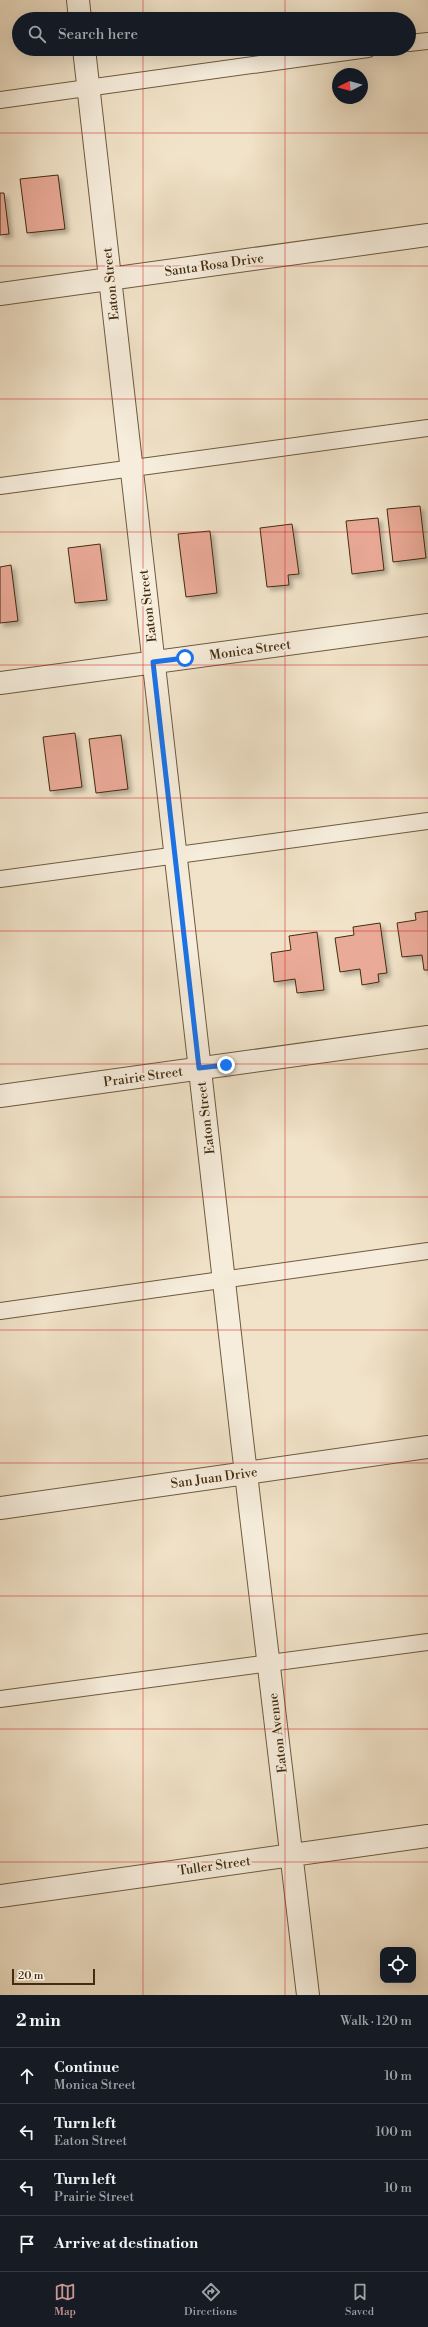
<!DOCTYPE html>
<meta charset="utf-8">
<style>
:root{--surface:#171b24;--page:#20242c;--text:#f1f3f6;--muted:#9ea1a6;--line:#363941;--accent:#c59692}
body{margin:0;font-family:"Libre Bodoni",serif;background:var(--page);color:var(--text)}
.controls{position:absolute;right:12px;bottom:12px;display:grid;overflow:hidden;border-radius:8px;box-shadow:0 4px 16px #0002}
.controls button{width:36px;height:36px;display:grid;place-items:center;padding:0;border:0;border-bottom:1px solid var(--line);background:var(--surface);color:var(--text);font:20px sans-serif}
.compass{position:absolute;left:332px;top:68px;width:36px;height:36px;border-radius:50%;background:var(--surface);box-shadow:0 4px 16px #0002;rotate:264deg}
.scale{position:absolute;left:12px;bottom:10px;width:83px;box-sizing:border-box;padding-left:4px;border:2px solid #432c0f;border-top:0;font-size:11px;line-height:14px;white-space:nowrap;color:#432c0f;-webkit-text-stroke:3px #f6eddc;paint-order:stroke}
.stop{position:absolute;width:12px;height:12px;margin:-9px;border:3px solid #1a73e8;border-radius:50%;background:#fff}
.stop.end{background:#1a73e8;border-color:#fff;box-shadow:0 1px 4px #0008}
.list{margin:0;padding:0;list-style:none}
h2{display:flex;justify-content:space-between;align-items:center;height:52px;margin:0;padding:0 16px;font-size:17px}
h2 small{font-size:13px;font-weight:400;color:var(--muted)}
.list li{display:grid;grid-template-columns:26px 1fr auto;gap:12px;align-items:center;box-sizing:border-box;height:56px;padding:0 16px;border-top:1px solid var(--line)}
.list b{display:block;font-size:15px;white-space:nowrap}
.list p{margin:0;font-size:13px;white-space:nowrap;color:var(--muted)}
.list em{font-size:13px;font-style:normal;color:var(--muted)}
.icon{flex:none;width:22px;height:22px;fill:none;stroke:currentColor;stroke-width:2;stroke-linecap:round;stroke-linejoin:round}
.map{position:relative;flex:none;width:428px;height:1995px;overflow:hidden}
.search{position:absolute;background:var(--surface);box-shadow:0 4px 16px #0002;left:12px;right:12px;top:12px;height:44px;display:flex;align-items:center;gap:10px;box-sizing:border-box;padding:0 14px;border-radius:22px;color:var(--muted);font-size:15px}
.sheet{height:276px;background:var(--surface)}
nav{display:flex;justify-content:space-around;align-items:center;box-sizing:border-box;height:56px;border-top:1px solid var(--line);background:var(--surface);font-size:11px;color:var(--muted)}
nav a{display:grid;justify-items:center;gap:2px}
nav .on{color:var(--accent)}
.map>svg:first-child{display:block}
.building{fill:#eaaa98;stroke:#432c0f;filter:url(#shadow)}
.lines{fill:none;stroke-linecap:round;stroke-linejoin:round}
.lane-casing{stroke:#6e5a3e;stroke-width:18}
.street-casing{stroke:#6e5a3e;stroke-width:24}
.lane{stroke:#f6eddc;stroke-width:16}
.street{stroke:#f6eddc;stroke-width:22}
.route{stroke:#1a73e8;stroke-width:5}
.grid{fill:none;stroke:#d62828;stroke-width:1;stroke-opacity:0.55}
.labels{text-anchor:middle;stroke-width:4;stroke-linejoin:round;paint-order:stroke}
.street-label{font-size:13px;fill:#432c0f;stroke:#f6eddc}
</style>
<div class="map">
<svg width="428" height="1995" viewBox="0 0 428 1995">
<defs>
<filter id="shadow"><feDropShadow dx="3.5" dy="3.5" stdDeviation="2" flood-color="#0004"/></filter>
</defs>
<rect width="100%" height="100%" fill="#f1e3c9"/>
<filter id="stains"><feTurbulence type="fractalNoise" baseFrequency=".005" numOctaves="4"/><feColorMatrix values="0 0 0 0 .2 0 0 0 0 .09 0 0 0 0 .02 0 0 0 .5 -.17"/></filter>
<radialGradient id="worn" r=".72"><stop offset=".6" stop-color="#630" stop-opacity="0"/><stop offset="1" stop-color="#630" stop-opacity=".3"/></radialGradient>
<!-- building -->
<path class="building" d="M58 175 65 229 27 233 20 179Z
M0 193H4L9 234 0 235Z
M420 506 426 558 393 562 387 509Z
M378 518 384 570 352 574 346 521Z
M292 524 299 574 288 575 289 585 267 587 260 528Z
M210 531 217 593 186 597 178 534Z
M100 544 107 600 75 603 68 548Z
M11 565 18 621 0 623V567Z
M75 733 82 787 50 791 43 737Z
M121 735 128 789 96 793 89 739Z
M428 911V970H424L422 955 402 957 397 923 416 920 415 913Z
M380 923 387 973 378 974 379 982 362 985 360 969 340 972 335 938 354 935 353 927Z
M317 932 324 990 297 993 295 979 274 982 271 953 291 950 289 936Z"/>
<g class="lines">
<!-- lane casing -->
<g class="lane-casing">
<path id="lane" d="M409 43 428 41
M0 100 368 49
M0 486 428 428
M0 879 428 821
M0 1311 428 1251
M0 1699 428 1642"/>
</g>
<!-- street casing -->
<g class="street-casing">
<path id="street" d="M78 0 80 19
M84 49 242 1440 308 1995
M0 294 428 235
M0 683 428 625
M0 1096 428 1037
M0 1508 428 1447
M0 1896 428 1836"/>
</g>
<!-- lane -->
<use href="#lane" class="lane"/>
<!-- street -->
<use href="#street" class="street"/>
</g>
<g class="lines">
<!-- route -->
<path class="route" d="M185 658 153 662 199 1068 226 1065"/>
</g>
<!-- grid -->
<path class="grid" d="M143 0V19M285 0V19M143 49V1995M285 49V1995M0 133H428M0 266H428M0 399H428M0 532H428M0 665H428M0 798H428M0 931H428M0 1064H428M0 1197H428M0 1330H428M0 1463H428M0 1596H428M0 1729H428M0 1862H428"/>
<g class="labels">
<!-- street labels -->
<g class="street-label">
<text transform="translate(214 264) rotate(-8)" y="5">Santa Rosa Drive</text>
<text transform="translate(110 284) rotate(-96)" y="5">Eaton Street</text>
<text transform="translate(147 606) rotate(-97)" y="5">Eaton Street</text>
<text transform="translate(250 649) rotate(-8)" y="5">Monica Street</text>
<text transform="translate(143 1076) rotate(-8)" y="5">Prairie Street</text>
<text transform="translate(205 1118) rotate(-97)" y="5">Eaton Street</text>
<text transform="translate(214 1477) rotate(-8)" y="5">San Juan Drive</text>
<text transform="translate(277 1733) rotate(-97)" y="5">Eaton Avenue</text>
<text transform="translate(214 1865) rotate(-8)" y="5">Tuller Street</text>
</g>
</g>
<rect width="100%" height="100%" filter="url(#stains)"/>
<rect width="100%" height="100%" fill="url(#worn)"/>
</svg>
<div class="controls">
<button><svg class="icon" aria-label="locate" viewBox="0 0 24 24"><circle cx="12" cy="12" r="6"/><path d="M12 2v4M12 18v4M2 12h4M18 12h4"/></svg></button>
</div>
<svg class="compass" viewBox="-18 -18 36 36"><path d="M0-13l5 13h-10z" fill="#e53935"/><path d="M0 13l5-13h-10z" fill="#9ea1a6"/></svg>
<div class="scale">20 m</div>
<div class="stop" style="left:185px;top:658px"></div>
<div class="stop end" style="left:226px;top:1065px"></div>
<div class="search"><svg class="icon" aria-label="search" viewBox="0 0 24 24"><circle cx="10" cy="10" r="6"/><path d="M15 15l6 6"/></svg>Search here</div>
</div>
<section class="sheet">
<h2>2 min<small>Walk · 120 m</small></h2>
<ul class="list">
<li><svg class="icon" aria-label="ahead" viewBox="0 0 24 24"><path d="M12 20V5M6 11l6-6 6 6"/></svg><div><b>Continue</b><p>Monica Street</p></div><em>10 m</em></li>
<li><svg class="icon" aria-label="left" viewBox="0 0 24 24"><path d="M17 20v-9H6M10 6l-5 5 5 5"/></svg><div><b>Turn left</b><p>Eaton Street</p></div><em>100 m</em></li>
<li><svg class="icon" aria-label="left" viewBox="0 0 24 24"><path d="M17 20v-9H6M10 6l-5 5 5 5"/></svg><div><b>Turn left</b><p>Prairie Street</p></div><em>10 m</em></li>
<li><svg class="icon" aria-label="arrive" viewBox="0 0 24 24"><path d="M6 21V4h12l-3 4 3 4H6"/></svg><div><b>Arrive at destination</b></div></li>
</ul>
</section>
<nav>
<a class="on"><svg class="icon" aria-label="map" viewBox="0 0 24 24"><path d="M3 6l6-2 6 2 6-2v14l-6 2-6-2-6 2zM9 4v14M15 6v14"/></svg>Map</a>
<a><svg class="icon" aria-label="directions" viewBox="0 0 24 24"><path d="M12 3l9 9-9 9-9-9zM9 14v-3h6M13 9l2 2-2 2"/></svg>Directions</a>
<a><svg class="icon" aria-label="saved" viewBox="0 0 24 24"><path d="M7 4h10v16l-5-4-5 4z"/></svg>Saved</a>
</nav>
